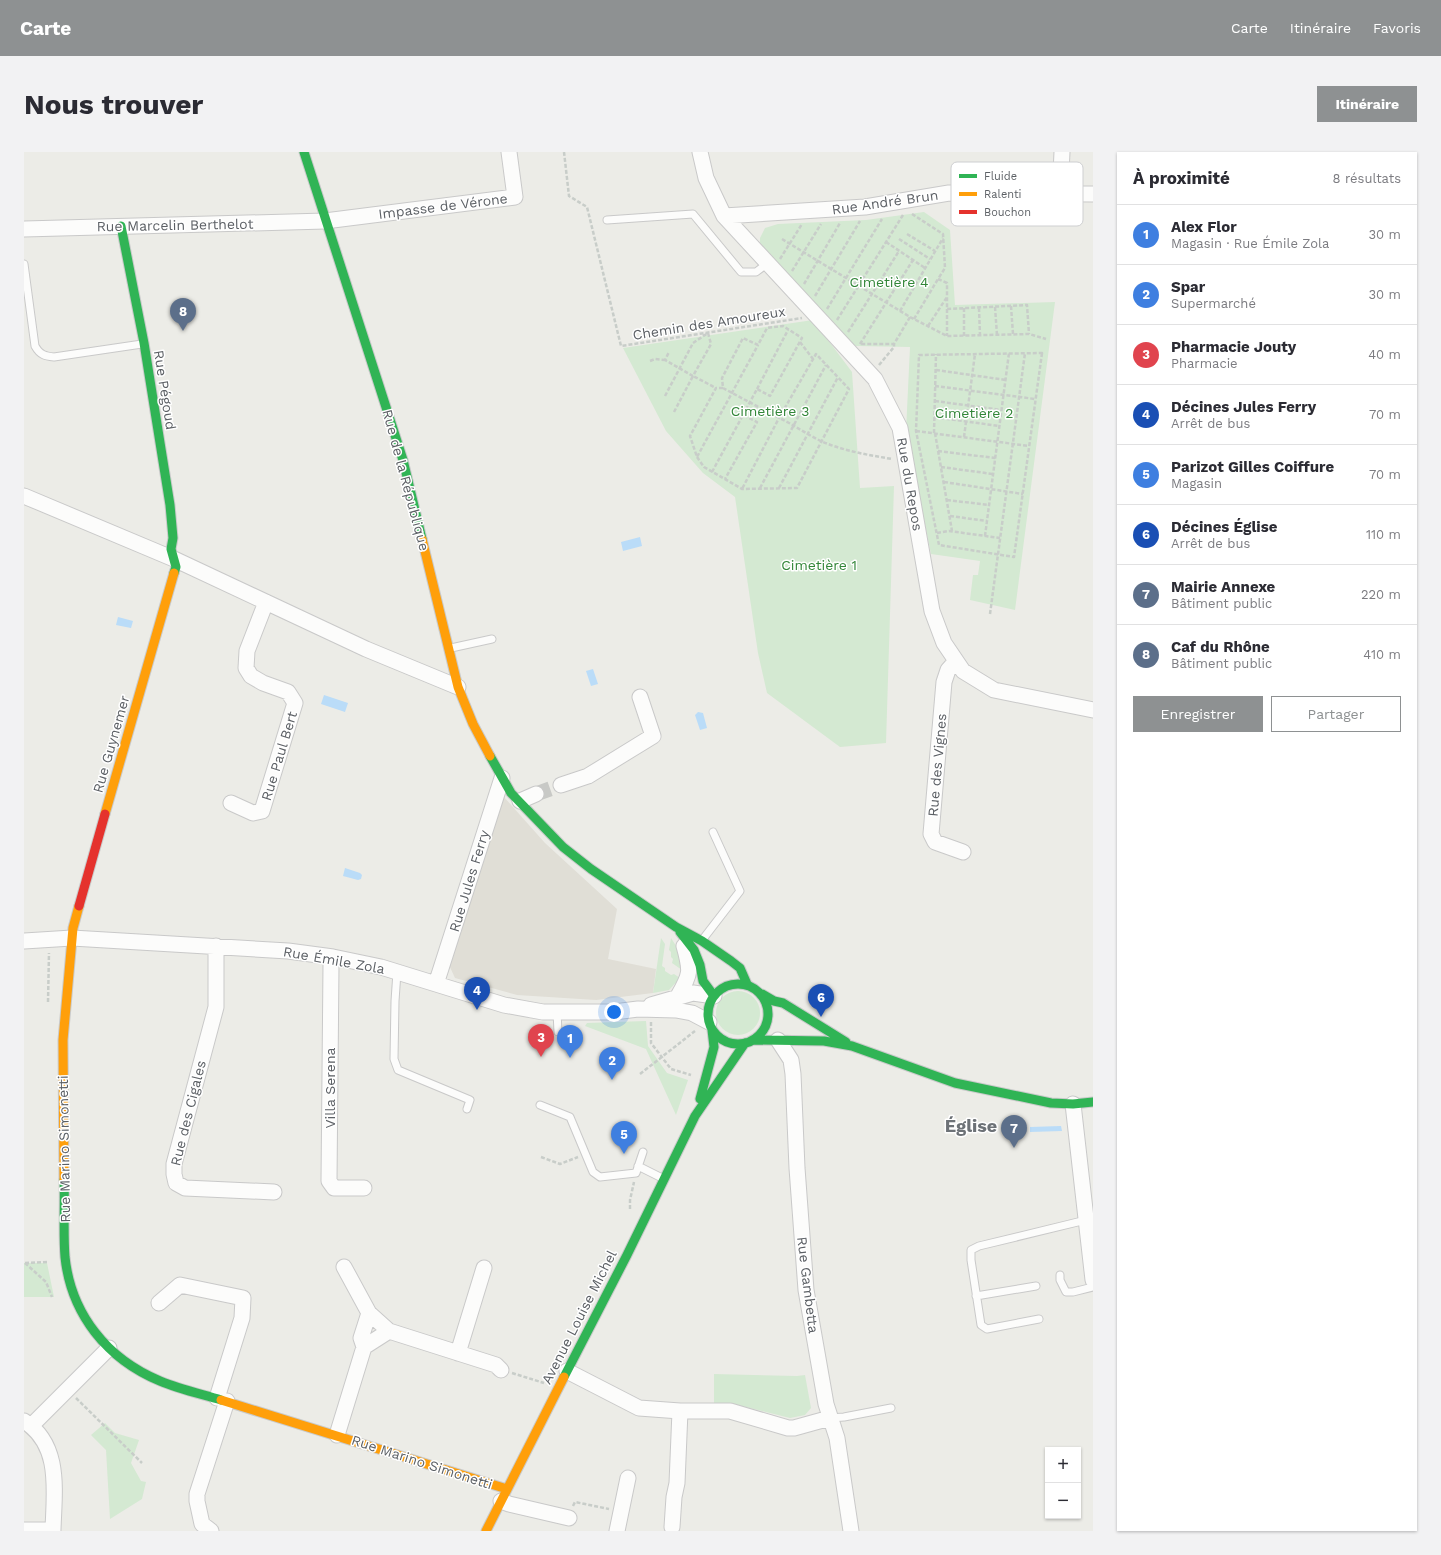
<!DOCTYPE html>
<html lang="fr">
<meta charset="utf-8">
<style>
:root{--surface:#fff;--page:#f2f2f3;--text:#2b2b33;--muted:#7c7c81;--line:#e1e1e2;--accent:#8e9192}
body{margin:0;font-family:"Work Sans",sans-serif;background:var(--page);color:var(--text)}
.controls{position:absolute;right:12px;bottom:12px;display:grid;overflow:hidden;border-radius:0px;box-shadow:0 1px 3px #0004}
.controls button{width:36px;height:36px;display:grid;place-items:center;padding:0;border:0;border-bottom:1px solid var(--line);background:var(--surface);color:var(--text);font:20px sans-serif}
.you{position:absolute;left:590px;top:860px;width:14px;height:14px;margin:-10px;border:3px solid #fff;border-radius:50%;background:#1a73e8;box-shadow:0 0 0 6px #1a73e833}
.badge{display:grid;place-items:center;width:26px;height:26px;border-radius:50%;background:var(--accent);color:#fff;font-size:13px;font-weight:700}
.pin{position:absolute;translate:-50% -33px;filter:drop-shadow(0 1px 2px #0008)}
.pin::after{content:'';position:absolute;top:21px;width:14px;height:12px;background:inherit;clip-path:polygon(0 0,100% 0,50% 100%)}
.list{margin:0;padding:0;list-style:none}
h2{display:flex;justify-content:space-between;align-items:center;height:52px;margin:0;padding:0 16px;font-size:17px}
h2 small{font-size:13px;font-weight:400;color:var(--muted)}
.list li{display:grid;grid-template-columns:26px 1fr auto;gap:12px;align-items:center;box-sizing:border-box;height:60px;padding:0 16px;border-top:1px solid var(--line)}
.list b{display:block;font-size:15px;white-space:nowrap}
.list p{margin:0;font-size:13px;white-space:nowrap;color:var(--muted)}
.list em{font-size:13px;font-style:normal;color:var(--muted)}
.actions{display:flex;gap:8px;padding:12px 16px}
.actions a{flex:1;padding:9px 0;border:1px solid var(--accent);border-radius:0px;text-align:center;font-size:14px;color:var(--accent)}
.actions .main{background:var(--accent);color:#fff}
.map{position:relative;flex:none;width:1069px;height:1379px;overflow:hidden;border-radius:0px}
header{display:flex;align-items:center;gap:24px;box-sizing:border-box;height:56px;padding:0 20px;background:var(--accent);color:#fff}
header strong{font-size:19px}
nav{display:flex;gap:22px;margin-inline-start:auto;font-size:14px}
.intro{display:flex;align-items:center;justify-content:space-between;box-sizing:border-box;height:96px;padding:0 24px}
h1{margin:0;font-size:28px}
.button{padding:10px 18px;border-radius:0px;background:var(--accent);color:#fff;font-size:14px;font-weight:700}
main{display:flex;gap:24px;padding:0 24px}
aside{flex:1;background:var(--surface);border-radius:0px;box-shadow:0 1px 3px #0004}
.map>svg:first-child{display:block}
.education{fill:#e0ded6}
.green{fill:#d4e9d2}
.water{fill:#badcf8}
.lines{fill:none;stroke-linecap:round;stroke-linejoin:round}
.street-tunnel{stroke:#c8c9c6;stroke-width:15;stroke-dasharray:15 8;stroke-linecap:butt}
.lane-casing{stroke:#c9c9c9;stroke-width:9}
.street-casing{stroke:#c9c9c9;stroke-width:17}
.fast-casing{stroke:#c9caca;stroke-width:11}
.slow-casing{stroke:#c9caca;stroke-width:11}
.jam-casing{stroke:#c9caca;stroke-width:11}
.path{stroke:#c8cdc9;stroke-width:2.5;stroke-dasharray:4 2;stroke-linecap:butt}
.lane{stroke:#fcfcfb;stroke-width:7}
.street{stroke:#fcfcfb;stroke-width:15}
.fast{stroke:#30b455;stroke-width:9}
.slow{stroke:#ff9f0a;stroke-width:9}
.jam{stroke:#e5322d;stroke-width:9}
.labels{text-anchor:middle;stroke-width:3;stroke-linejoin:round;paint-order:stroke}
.street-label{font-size:14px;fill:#5c6065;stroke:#fff}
.park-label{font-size:14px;fill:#328638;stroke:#fff}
.district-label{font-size:18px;font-weight:bold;fill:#6d7277;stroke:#fff}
.key{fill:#fff;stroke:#cecfd1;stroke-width:1}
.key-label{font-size:11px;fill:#5c6065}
</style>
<header>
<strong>Carte</strong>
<nav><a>Carte</a><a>Itinéraire</a><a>Favoris</a></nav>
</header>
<div class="intro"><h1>Nous trouver</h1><a class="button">Itinéraire</a></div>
<main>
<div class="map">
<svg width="1069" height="1379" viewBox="0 0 1069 1379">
<rect width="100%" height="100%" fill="#ecece7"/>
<!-- education -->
<path class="education" d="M479 644 521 691 593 757 584 807 632 817 629 841 572 848 493 843 431 826 425 813Z"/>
<!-- green -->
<path class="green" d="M900 60 926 78 931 153 1031 150 991 458 946 448 949 423H954L956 409 907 402 882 279 886 195 832 194 825 189 736 93V86L741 76 754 72 842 68Z
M789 168 828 220 836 336 870 334 862 591 816 595 743 541 734 501 711 345 679 321 642 279 599 196Z
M637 786 641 792 638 814 641 816V819L647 823 650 822 656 826 645 838 629 841Z
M647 786 654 797 658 818 648 811 649 807 647 805V800L645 798Z
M692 861a22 22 0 1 1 44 0a22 22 0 1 1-44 0Z
M622 869 624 894 643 921 664 928 652 963 622 897 561 874 563 871Z
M0 1111H23L30 1145H0Z
M690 1222 773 1224 781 1223 787 1256 781 1263 766 1266 714 1253 690 1251Z
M81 1271 91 1281 115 1288 107 1311 117 1329 122 1330 118 1347 86 1367 82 1298 67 1283Z"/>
<!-- water -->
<path class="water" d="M616 385 618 394 599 399 597 390Z
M94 465 109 469 107 476 92 473Z
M569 517 574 532 567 534 562 519Z
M300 543 324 551 321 560 297 552Z
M674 560 679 561 683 576 676 578 671 563Z
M321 716 336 721 338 723 337 727 334 728 319 724Z
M1037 974 1038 979 1006 980V975Z"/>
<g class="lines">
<!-- street-tunnel -->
<path class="street-tunnel" d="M512 642 537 633"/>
<!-- lane casing -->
<g class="lane-casing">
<path id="lane" d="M583 68 669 62 717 120H732L744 111
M0 112 11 194C16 203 21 204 30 205L118 192
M427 496 468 487
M679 787 716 739 689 680
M373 820 371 849 370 907 374 918 446 948 443 957
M533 860 534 880
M516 953 546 965 569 1020 576 1025 612 1021 619 1000
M614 1014 638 1026
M1036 1123V1128L1042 1140H1049L1069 1135
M952 1144 1012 1134
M1015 1167 963 1177 957 1173 947 1108V1098L955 1094 1062 1068
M806 1266 820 1265 867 1256"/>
</g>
<!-- street casing -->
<g class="street-casing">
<path id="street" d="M676 0 682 26 700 64 851 227 876 276 908 459 920 491 939 519 970 538 1069 558
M1036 42 1038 0
M700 64 841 55 925 41 1069 42
M0 77 301 69 491 45 485 0
M0 344 150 407 342 497 434 535
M932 509 924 518 920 530 907 682 911 690 939 700
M537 633 564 624 629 584 616 545
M496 649 512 642
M207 651 229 661 238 659 271 551 264 540 239 531 227 524 222 516 223 499 242 450
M0 789 48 786 264 799 309 805 357 815 480 853 519 860H590L614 857 652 858 668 861 685 870
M192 794V855L150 1012V1022L152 1031 161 1036 250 1040
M309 805 307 813 305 1029 310 1036H340
M412 832 478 626
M654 844C667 822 667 819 660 794
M627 853 669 841 690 844
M754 888 767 908 769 922 773 1016 782 1138 802 1252 813 1286 827 1379
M1049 952 1069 1128
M320 1115 345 1161 365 1179 472 1213 477 1218
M135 1151 156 1133 219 1146 218 1166 193 1246
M340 1195 365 1179
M434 1201 460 1116
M543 1219 615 1256 656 1259H706L764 1276H770L806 1266
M0 1269C38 1293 30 1340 29 1378H0
M7 1274 85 1196
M313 1283 340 1195 337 1186 345 1161
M477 1349 485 1352 545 1366
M648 1375 650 1345 653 1331 656 1259
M187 1379 178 1372 173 1349V1342L203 1249
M593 1379 604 1326"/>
</g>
<!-- fast casing -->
<g class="fast-casing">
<path id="fast" d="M280 0 379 308 398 387
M97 74 120 191 146 353 149 386 147 397 152 415 150 421
M466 604 487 641 539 695 567 717 652 775 678 789 707 809 716 816 723 832
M656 780 670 798 676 813 679 829 690 844
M684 862a30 30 0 1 1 60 0a30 30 0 1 1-60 0Z
M738 842 750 849 759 851 822 890
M730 888 800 889 828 894 931 931 1027 951 1049 952 1069 950
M676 947 690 895 688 878
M40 1028C41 1053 39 1080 41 1105 47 1162 83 1207 136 1229 155 1237 177 1242 197 1248
M540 1225 603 1103 671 964 721 891"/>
</g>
<!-- slow casing -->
<g class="slow-casing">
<path id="slow" d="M398 387 434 535 449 572 466 604
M81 662 150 421
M40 1028 39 888 49 776 55 754
M197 1248 483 1337
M462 1379 540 1225"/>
</g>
<!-- jam casing -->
<g class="jam-casing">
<path id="jam" d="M55 754 81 662"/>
</g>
<!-- path -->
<path class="path" d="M540 0 545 44 563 55 597 194 778 166
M888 62 919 82 921 116 914 127 923 131V157L1003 153 1005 182
M883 82 911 99
M758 87 886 165 870 192H837
M875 87 906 107
M862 90 901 116
M756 107 778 72
M768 119 797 72
M780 132 816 71
M791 144 836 69
M987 154 989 182
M971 155 973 183
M940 156V184
M955 156 956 183
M803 157 858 67
M923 157V184
M876 159 919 86
M886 165 923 184 1005 182 1022 187
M890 167 914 127
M813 168 879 63
M904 174 923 145
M824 180 875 99
M776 190 789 207
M836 192 889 108
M1018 201 990 405 915 393 892 279 895 203Z
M626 209 631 207 641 208
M855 213 870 195V192
M912 218 982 228
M911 234 1011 247
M699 236H692L666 284 673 305 734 193
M733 237 764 178
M641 244 669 191 684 181 687 192 669 224 641 208 645 200
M911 249 977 258
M650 260 669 224 692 236
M719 263 733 237 746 244 778 186 759 174 743 176 734 193 719 186 698 226 699 236C721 248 744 260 767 272 777 278 788 285 799 290 821 299 844 303 868 307
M910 265 975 274
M892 279 1005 294
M910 281 912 202
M911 281 928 379
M940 285 951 202
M914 299 971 306
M673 305 680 315 718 337 773 336 825 237 792 202 755 266 718 337
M917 315 969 322
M688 320 719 263 733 270 701 327
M920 330 999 342
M736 336 802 213
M755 336 814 225
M923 348 965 353
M926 364 963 369
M913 381 925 379 976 386
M961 384 985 201
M966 462 1001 201
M24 850 25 801
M627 870V891L647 917 667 923
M616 922 671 879
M517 1005 536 1012 554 1005
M606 1057V1048L610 1030
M1 1111 22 1130 28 1145
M1 1111 25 1110
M488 1221 520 1231
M52 1246 118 1311
M549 1354 551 1350 585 1357"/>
<!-- lane -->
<use href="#lane" class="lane"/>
<!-- street -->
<use href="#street" class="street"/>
<!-- fast -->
<use href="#fast" class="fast"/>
<!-- slow -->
<use href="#slow" class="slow"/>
<!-- jam -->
<use href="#jam" class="jam"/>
</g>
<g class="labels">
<!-- street labels -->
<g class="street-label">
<text transform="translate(861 50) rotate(-8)" y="5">Rue André Brun</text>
<text transform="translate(419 54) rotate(-7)" y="5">Impasse de Vérone</text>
<text transform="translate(151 73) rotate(-1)" y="5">Rue Marcelin Berthelot</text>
<text transform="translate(685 171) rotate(-9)" y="5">Chemin des Amoureux</text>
<text transform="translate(141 238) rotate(81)" y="5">Rue Pégoud</text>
<text transform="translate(382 328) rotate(75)" y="5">Rue de la République</text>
<text transform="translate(886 332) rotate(80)" y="5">Rue du Repos</text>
<text transform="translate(87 592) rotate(-74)" y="5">Rue Guynemer</text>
<text transform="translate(255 604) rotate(-73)" y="5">Rue Paul Bert</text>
<text transform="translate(913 613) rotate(-85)" y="5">Rue des Vignes</text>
<text transform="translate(445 729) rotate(-73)" y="5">Rue Jules Ferry</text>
<text transform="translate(310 808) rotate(10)" y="5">Rue Émile Zola</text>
<text transform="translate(306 936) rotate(-90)" y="5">Villa Serena</text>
<text transform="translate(164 961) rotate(-76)" y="5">Rue des Cigales</text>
<text transform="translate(40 997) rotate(-91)" y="5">Rue Marino Simonetti</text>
<text transform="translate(784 1133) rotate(83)" y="5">Rue Gambetta</text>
<text transform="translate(555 1165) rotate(-63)" y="5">Avenue Louise Michel</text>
<text transform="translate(398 1310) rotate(18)" y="5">Rue Marino Simonetti</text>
</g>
<!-- park labels -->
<g class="park-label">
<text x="865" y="135">Cimetière 4</text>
<text x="746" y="264">Cimetière 3</text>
<text x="950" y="266">Cimetière 2</text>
<text x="795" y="418">Cimetière 1</text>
</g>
<!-- district labels -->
<g class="district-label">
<text x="947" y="980">Église</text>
</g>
</g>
<!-- legend -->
<rect x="927" y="10" width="132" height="64" rx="6" class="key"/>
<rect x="935" y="22" width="18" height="4" fill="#30b455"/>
<rect x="935" y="40" width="18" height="4" fill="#ff9f0a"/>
<rect x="935" y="58" width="18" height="4" fill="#e5322d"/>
<g class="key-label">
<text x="960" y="28">Fluide</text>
<text x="960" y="46">Ralenti</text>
<text x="960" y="64">Bouchon</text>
</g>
</svg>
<div class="controls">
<button>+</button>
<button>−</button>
</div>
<div class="you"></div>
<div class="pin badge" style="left:546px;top:906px;background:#3f7fe0">1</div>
<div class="pin badge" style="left:588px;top:928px;background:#3f7fe0">2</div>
<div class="pin badge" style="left:517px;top:905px;background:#e0444e">3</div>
<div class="pin badge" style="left:453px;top:858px;background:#1a4fb4">4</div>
<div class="pin badge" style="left:600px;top:1002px;background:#3f7fe0">5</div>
<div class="pin badge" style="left:797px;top:865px;background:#1a4fb4">6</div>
<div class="pin badge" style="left:990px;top:996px;background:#5c6f8a">7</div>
<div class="pin badge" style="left:159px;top:179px;background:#5c6f8a">8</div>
</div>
<aside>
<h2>À proximité<small>8 résultats</small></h2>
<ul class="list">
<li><span class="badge" style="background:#3f7fe0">1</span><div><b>Alex Flor</b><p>Magasin · Rue Émile Zola</p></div><em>30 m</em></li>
<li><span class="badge" style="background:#3f7fe0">2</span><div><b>Spar</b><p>Supermarché</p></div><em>30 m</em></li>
<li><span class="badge" style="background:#e0444e">3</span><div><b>Pharmacie Jouty</b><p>Pharmacie</p></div><em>40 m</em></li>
<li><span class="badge" style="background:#1a4fb4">4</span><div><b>Décines Jules Ferry</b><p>Arrêt de bus</p></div><em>70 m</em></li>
<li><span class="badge" style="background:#3f7fe0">5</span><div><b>Parizot Gilles Coiffure</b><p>Magasin</p></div><em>70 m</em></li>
<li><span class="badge" style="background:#1a4fb4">6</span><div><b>Décines Église</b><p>Arrêt de bus</p></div><em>110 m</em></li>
<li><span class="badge" style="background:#5c6f8a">7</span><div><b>Mairie Annexe</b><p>Bâtiment public</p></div><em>220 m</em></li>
<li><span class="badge" style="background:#5c6f8a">8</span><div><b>Caf du Rhône</b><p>Bâtiment public</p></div><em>410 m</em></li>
</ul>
<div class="actions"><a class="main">Enregistrer</a><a>Partager</a></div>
</aside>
</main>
